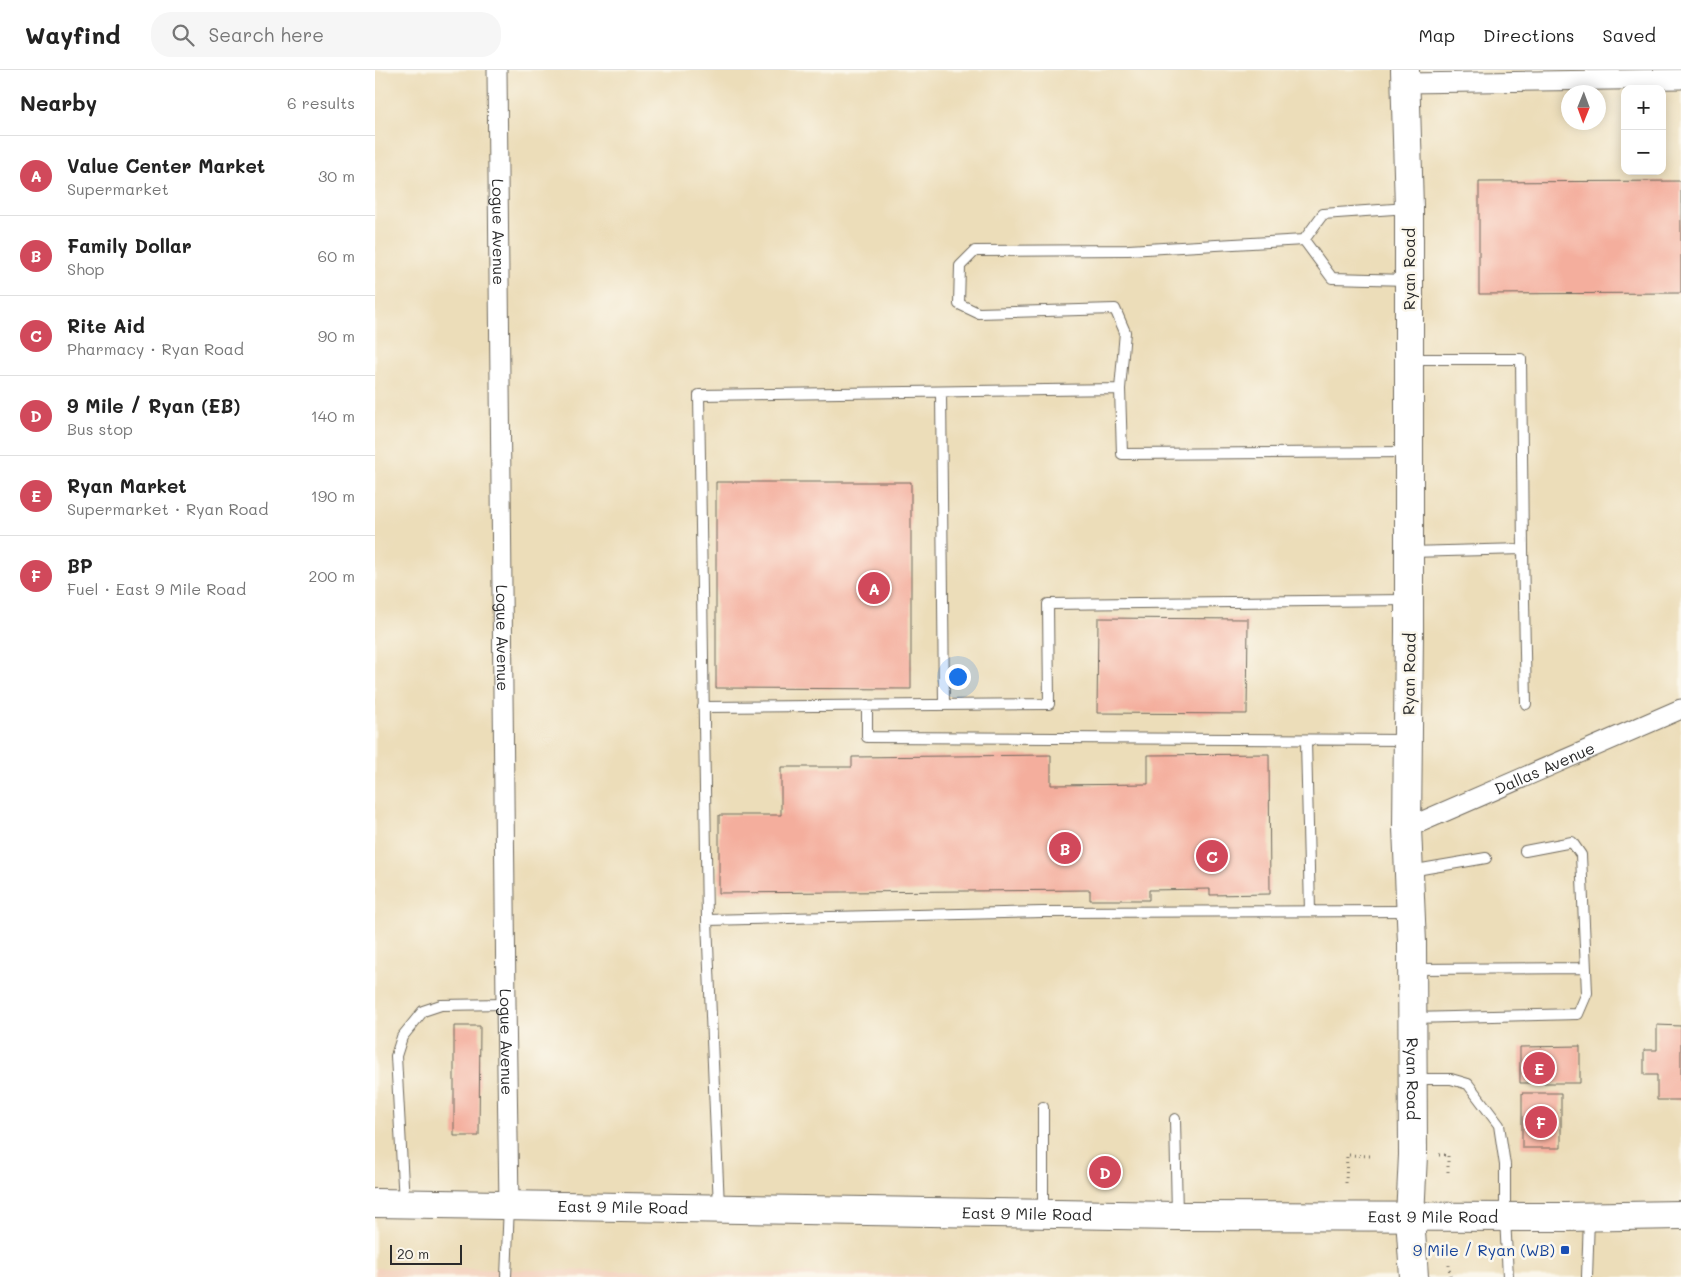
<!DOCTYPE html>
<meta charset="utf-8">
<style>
:root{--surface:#fff;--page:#f6f6f6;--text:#222;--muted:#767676;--line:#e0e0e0;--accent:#d1495b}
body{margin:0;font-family:Mali,sans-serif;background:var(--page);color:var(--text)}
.controls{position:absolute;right:15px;top:15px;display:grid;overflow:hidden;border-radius:10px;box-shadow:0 2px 12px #0003}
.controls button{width:45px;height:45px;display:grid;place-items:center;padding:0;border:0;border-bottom:1px solid var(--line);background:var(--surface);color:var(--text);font:25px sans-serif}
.compass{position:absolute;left:1186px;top:15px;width:45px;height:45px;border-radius:50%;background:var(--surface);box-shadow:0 2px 12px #0003;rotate:181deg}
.scale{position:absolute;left:15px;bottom:12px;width:72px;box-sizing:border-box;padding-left:5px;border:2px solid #2b2b2b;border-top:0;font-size:14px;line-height:18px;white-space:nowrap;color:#2b2b2b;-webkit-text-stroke:4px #fbf7ec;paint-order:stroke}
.you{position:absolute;left:582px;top:606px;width:18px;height:18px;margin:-12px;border:4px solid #fff;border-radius:50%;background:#1a73e8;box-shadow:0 0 0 8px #1a73e833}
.badge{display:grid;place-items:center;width:32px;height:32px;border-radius:50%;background:var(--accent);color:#fff;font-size:16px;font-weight:700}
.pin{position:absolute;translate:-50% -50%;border:2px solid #fff;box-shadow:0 1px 5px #0006}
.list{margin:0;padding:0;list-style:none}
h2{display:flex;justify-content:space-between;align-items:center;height:65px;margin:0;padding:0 20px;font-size:21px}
h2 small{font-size:16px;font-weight:400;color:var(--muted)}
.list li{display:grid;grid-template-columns:32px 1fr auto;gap:15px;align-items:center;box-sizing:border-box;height:80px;padding:0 20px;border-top:1px solid var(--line)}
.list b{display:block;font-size:19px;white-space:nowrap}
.list p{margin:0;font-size:16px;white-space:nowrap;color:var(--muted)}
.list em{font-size:16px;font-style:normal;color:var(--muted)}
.icon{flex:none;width:28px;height:28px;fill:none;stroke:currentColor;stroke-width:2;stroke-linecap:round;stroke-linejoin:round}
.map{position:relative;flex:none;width:1306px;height:1207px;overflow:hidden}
header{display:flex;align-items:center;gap:30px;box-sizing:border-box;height:70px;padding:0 25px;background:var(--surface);border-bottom:1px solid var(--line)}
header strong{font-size:24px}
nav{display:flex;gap:28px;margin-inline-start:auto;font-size:18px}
.search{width:350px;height:45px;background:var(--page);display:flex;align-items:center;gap:12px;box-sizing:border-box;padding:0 18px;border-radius:20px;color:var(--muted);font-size:19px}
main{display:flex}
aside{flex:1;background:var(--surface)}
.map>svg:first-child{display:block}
.built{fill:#f4d3c0}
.building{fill:#f4ae9d}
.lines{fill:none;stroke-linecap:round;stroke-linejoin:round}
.service-casing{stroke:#6f695d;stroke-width:12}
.minor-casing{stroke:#6f695d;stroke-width:21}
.secondary-casing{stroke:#6f695d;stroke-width:30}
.path{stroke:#6f695d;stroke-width:3;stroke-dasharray:1 4;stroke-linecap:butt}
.service{stroke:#fff;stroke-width:10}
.minor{stroke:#fff;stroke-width:19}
.secondary{stroke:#fff;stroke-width:28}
.transit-dot{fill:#1a4fb4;stroke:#fbf7ec;stroke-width:2}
.labels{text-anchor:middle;stroke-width:5;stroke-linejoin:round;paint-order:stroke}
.street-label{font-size:16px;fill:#2b2b2b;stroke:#fbf7ec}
.transit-label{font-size:16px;fill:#164399;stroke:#fbf7ec;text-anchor:end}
</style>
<header>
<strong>Wayfind</strong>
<div class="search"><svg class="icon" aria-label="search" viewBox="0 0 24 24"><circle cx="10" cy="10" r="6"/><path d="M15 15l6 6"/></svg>Search here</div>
<nav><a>Map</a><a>Directions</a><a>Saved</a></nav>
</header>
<main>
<aside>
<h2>Nearby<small>6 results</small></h2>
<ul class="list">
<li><span class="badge">A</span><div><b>Value Center Market</b><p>Supermarket</p></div><em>30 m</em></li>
<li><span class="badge">B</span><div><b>Family Dollar</b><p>Shop</p></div><em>60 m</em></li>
<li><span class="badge">C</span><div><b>Rite Aid</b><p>Pharmacy · Ryan Road</p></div><em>90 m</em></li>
<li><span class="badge">D</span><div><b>9 Mile / Ryan (EB)</b><p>Bus stop</p></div><em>140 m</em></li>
<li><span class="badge">E</span><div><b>Ryan Market</b><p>Supermarket · Ryan Road</p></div><em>190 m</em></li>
<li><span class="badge">F</span><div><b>BP</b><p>Fuel · East 9 Mile Road</p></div><em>200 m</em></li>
</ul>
</aside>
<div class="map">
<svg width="1306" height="1207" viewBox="0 0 1306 1207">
<rect width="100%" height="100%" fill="#fbf7ec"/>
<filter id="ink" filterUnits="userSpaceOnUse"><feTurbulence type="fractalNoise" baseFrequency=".02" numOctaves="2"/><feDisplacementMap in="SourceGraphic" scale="10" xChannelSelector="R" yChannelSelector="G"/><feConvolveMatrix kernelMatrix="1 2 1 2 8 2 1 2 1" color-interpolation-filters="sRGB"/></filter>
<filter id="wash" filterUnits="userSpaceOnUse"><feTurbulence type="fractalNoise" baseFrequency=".0096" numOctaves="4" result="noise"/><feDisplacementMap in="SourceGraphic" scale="20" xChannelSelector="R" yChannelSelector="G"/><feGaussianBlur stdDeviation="1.12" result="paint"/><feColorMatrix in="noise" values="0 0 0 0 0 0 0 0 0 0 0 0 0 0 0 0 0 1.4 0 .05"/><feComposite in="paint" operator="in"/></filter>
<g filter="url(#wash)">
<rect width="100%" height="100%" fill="#ecddb9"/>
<!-- built -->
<path class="built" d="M0 1198 722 1207H0Z"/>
<g id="blocks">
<!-- building -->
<path class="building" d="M1306 111V223L1104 224V112Z
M341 412H536V619L341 618Z
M723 548 873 549 872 644 722 643Z
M894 684 895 824 835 825V819L774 820V830H715V820L344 823V745H406V697H477V687L676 685V715L773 714V685Z
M1282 955 1306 956V1030H1282V1005H1269V980H1282Z
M79 956H105L104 1066H79Z
M1205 976V1013H1145V977Z
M1147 1023H1186V1078H1147Z"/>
</g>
</g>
<g filter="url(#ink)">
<use href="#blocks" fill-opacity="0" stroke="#6f695d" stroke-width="1"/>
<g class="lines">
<!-- service casing -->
<g class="service-casing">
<path id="service" d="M929 170 957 208 1033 210
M1034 289H1146L1148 479
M745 319 750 262 740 239 603 243 584 234 585 196 600 181 753 180 929 170 948 144 1033 138
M566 322 569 634
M1035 482 1148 479 1151 634
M492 635V667L1032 670
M328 637 674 634 673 534 1033 530
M931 671 935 841
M1035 801 1111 788
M332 850 668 842 1035 841
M1039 899 1211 898
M1038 948 1203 944 1212 923 1206 785 1197 772 1150 781
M1039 1009H1076L1093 1014 1124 1055 1130 1095V1147L1133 1207
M800 1049 802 1145
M29 1133 21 986 27 967 48 941 66 935 131 934
M344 1137 332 850 324 325 745 319 747 384 1033 382
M668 1144V1037
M131 1207 134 1135
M1212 1207 1214 1148"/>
</g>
<!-- minor casing -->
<g class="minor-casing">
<g id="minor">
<path id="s1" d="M122 0 131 934 134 1134"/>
<path d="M1030 13 1306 9"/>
<path id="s2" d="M1032 758 1306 639"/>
</g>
</g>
<!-- secondary casing -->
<g class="secondary-casing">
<g id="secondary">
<path id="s3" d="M1030 0 1034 138V561L1032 758 1037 873 1038 1085 1035 1147 1039 1207"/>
<path id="s4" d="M0 1133 802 1146 1190 1147 1306 1145"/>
</g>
</g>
<!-- path -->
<path class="path" d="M1064 1085H1073V1102
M971 1113 972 1085 997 1086
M1074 1195 1075 1207"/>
<!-- service -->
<use href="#service" class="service"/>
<!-- minor -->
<use href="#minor" class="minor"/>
<!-- secondary -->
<use href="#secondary" class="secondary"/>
</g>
</g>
<!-- markers -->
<rect class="transit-dot" x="1185" y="1175" width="10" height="10" rx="2.5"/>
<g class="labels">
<!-- street labels -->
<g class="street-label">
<text dy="6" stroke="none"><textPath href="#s1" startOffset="162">Logue Avenue</textPath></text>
<text transform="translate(1034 199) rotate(-90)" y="6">Ryan Road</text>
<text dy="6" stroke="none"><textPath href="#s1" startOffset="568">Logue Avenue</textPath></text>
<text transform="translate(1034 604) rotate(-89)" y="6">Ryan Road</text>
<text dy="6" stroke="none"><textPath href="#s2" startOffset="150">Dallas Avenue</textPath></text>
<text dy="6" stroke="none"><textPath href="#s1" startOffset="972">Logue Avenue</textPath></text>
<text dy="6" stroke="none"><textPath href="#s3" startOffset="1009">Ryan Road</textPath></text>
<text dy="6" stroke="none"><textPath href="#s4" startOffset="248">East 9 Mile Road</textPath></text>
<text dy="6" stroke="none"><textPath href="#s4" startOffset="652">East 9 Mile Road</textPath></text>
<text dy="6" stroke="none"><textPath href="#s4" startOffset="1058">East 9 Mile Road</textPath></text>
</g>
<!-- transit labels -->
<g class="transit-label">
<text x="1180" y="1186">9 Mile / Ryan (WB)</text>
</g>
</g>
</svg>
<div class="controls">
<button>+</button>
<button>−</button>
</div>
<svg class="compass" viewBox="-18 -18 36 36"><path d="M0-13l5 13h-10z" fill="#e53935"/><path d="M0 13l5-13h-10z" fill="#767676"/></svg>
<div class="scale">20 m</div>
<div class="you"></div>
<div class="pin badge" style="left:499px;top:518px">A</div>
<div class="pin badge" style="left:690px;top:778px">B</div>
<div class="pin badge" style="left:837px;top:786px">C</div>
<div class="pin badge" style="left:730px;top:1102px">D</div>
<div class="pin badge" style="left:1164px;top:998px">E</div>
<div class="pin badge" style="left:1166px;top:1052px">F</div>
</div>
</main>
